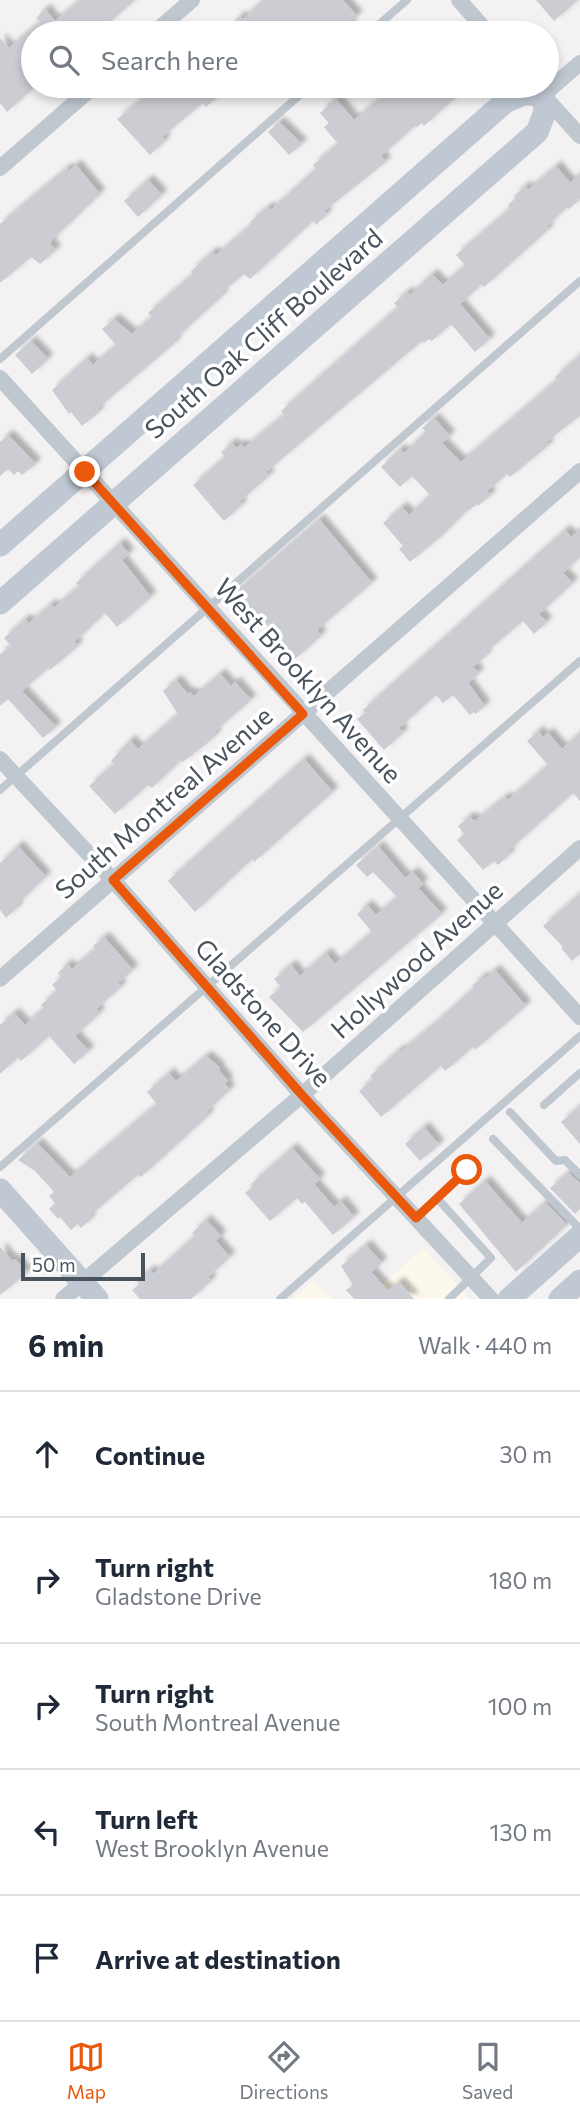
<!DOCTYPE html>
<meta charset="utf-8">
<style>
:root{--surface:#fff;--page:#f2f2f3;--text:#1f2937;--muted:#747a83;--line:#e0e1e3;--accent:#ea580c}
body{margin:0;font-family:Commissioner,sans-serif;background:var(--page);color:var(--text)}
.scale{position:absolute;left:21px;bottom:18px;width:124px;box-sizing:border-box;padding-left:7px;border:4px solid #49535e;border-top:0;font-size:19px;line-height:24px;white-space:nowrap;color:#49535e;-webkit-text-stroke:5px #fff;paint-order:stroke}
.stop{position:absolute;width:21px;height:21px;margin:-16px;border:5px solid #ea580c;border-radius:50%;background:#fff}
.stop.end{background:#ea580c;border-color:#fff;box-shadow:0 2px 7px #0008}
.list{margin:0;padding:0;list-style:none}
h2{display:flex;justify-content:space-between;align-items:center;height:91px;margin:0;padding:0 28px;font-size:30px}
h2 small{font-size:23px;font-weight:400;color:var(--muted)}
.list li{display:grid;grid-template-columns:46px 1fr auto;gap:21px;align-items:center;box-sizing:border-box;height:126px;padding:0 28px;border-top:2px solid var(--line)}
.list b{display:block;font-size:26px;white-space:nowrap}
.list p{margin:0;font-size:23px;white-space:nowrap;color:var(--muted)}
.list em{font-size:23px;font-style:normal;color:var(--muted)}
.icon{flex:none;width:38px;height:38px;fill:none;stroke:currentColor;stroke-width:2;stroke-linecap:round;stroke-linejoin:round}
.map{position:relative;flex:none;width:580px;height:1299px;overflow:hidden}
.search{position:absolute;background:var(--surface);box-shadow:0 4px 10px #0003;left:21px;right:21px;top:21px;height:77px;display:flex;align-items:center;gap:18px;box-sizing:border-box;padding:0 24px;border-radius:38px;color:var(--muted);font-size:26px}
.sheet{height:721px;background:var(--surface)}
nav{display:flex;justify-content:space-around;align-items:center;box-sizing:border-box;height:98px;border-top:2px solid var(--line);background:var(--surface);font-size:19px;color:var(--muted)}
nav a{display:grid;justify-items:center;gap:4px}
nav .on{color:var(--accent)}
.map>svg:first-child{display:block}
.commercial{fill:#fcf8ec}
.building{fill:#cbcdd3;filter:url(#shadow)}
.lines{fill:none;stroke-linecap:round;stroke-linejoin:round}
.lane{stroke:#bfc7cf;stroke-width:8}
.street{stroke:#bfc7cf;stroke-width:16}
.secondary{stroke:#bfc8d3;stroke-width:23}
.route{stroke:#ea580c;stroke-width:9}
.labels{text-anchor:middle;stroke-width:7;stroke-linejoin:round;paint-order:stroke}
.street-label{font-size:26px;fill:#49535e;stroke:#fff}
</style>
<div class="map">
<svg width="580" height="1299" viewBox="0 0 580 1299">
<defs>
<filter id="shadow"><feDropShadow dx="5.5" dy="-5.5" stdDeviation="2" flood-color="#0004"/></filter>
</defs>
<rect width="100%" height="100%" fill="#f3f1f1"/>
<!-- commercial -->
<path class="commercial" d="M423 1248 470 1299H366Z
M314 1280 332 1299H293Z"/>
<!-- building -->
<path class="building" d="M80 0H135L97 33H33V88L7 112 0 103V38L9 48 40 22 36 18 45 9 55 21Z
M263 0H343L357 16 348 25 356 33H226L232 28 230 26 240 16 243 19Z
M536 0H578L554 21Z
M161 86H230L206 107 203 103 162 137 165 141 150 155 117 119Z
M395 86H468L424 126 422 123 417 127 415 126 381 156 386 162 324 211 327 214 316 225 313 221 250 279 244 274 221 293 223 295 174 340 176 342 97 409 99 412 82 426 71 412 69 414 52 390 87 358 93 365 116 345 102 329 114 319 132 334 152 317 148 313 193 274 191 271 212 252 216 255 252 224 250 222 268 207 271 210 316 169 313 165 338 144 324 127 329 123 320 113 336 99 354 120Z
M279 122 302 144 289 155 268 132Z
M76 165 100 194 52 240 50 244 56 250 40 264 31 257 0 283V224L67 168 69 171Z
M556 166 570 183 580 174V199L569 209 567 207 546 227 549 229 484 287 482 284 460 304 490 339 475 352 451 324 432 341 429 339 424 343 422 341 266 472 269 476 239 502 242 505 224 521 193 485 225 457 221 452 232 443 237 448 241 444 244 448 284 415 281 411 395 310 398 307 394 303 407 292 410 295 432 274 443 285 465 265 456 255 510 209 508 205 516 198 514 196 525 186 528 190Z
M148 180 162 195 138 217 124 201Z
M31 341 48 359 32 374 15 355Z
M580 355V416L546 442 549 445 510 477 507 474 487 491 491 495 478 506 477 504 469 510 468 509 439 538 410 562 399 549 403 546 383 523 402 507 409 515 430 495 412 476 400 487 381 467 400 449 404 453 426 432 422 428 434 418 450 436 442 443 461 462 557 380 555 377Z
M8 435 36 464 22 475 18 471 14 475 8 469 0 476V442Z
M319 519 372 583 317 630 321 636 295 659 255 612 248 618 240 609 242 606 232 595Z
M565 530 571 537 580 530V557L563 573 573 583 539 614 547 622 534 634 523 621 485 653 487 655 473 667 479 673 468 683 485 706 476 714 474 712 470 715 453 695 443 703 436 695 399 728 403 733 384 750 357 719 365 713 363 710Z
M120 543 129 554 122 560 151 597 117 627 105 613 74 642 78 646 50 670 48 668 22 691 56 727 43 738 8 699 0 706V654L11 646 4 638 25 619 29 623 51 604 54 608 79 586 76 583Z
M220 674 231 686 235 682 251 700 214 732 216 735 206 744 183 762 181 760 152 788 148 785 115 814 89 786 114 764 111 761 130 740 138 749 178 714 163 691 176 680 188 694 190 692 194 696Z
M538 731 543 737 548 733 562 749 580 733V801L573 793 508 851 510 854 498 865 494 861 483 870 457 840 464 834 458 826 469 817 475 821 505 797 508 800 548 765 527 741Z
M304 759 333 792 254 862 252 859 195 912 168 881Z
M18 846 46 877 16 905 18 907 6 918 0 910V863Z
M378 846 405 878 413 872 423 884 418 888 442 914 303 1032 269 997 281 987 274 979 291 965 300 976 326 953 335 964 372 932 357 914 367 905 376 915 397 897 373 872 367 877 356 865Z
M580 894V954L572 961 561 948 563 947 543 926Z
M104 937 133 970 118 983 121 987 96 1009 100 1013 75 1036 89 1051 74 1064 49 1036 21 1061 18 1057 0 1074V1025L14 1013 25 1025 44 1008 41 1005 57 990 52 985 61 977 58 973 67 964 72 969 95 949 93 946Z
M495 970 526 1006 475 1050 473 1047 445 1071 441 1066 381 1117 359 1091 373 1079 370 1076 399 1050 400 1052 433 1025 474 988 472 986 482 977 484 979Z
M206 1056 220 1068 218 1069 228 1081 225 1084 230 1090 206 1112 209 1115 141 1177 138 1175 88 1217 91 1219 81 1228 78 1224 71 1230 60 1217 58 1219 49 1209 55 1203 49 1196 54 1192 35 1171 18 1160 37 1143 70 1177 157 1104 147 1092 169 1073 176 1081Z
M580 1106V1144L561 1122Z
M424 1127 439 1145 420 1161 405 1144Z
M292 1148 320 1179 314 1184 334 1207 341 1201 354 1217 333 1235 305 1202 302 1204 297 1198 270 1221 245 1193 253 1186 251 1184Z
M568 1173 580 1183V1209L575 1214 550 1188Z
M485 1181 522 1223 545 1202 567 1225 516 1272 459 1204Z
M206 1220 221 1236 216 1241 230 1257 208 1277 211 1281 191 1299H140L132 1290 140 1284 137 1281 150 1270 153 1274 195 1236 192 1233Z
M366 1245 382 1263 371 1272 388 1291 399 1282 414 1299H354L346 1290 353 1285 341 1266Z
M0 1247 12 1261 15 1259 27 1273 0 1295Z"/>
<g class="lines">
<!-- lane -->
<path class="lane" d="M369 33 407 0
M0 359 310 86
M0 790 580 281
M544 1105 580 1073
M510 1112 556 1161 565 1160 580 1175
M493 1139 580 1229
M0 1167 580 661
M437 1198 491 1258 449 1299
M416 1218 467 1170
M280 1299 580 1036"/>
<!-- street -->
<path class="street" d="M459 0 488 33
M154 33 192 0
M542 94 580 136
M543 95 580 63
M0 168 94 86
M0 378 580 1017
M0 759 113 880 302 1095 491 1299
M0 979 580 471
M63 1299 302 1095 580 848"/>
<!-- secondary -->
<path class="secondary" d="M0 545 505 102 524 94 543 95 545 112 537 132 0 603
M0 1190 97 1299
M509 1299 580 1236
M560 1299 580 1281"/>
</g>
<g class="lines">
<!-- route -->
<path class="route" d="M85 472 303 714 113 880 302 1095 416 1218 467 1170"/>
</g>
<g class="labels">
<!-- street labels -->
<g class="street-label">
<text transform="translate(264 334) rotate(-41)" y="9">South Oak Cliff Boulevard</text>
<text transform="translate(308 681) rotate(48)" y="9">West Brooklyn Avenue</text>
<text transform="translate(164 803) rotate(-41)" y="9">South Montreal Avenue</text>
<text transform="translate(417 960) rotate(-42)" y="9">Hollywood Avenue</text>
<text transform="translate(263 1013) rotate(48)" y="9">Gladstone Drive</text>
</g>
</g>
</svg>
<div class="scale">50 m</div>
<div class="stop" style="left:467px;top:1170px"></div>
<div class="stop end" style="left:85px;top:472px"></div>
<div class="search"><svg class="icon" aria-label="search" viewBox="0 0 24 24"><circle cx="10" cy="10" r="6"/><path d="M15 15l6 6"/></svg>Search here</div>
</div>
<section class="sheet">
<h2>6 min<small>Walk · 440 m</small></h2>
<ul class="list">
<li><svg class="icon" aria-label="ahead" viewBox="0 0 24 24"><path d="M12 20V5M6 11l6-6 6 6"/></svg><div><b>Continue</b></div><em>30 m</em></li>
<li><svg class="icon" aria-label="right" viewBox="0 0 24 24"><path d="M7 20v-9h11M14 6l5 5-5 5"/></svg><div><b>Turn right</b><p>Gladstone Drive</p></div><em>180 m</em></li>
<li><svg class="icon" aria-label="right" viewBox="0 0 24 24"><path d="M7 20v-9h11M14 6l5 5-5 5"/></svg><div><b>Turn right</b><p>South Montreal Avenue</p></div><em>100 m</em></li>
<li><svg class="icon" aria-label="left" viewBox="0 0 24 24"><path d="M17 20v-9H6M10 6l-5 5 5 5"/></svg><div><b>Turn left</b><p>West Brooklyn Avenue</p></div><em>130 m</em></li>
<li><svg class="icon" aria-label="arrive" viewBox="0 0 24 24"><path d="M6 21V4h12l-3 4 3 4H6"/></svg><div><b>Arrive at destination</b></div></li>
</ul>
</section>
<nav>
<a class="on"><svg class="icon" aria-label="map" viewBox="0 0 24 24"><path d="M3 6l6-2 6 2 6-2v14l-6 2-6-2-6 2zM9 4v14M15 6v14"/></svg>Map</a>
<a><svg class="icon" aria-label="directions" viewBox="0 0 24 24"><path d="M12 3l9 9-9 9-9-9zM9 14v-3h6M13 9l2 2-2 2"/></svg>Directions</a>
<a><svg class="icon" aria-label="saved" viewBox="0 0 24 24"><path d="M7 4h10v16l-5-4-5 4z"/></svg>Saved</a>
</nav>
